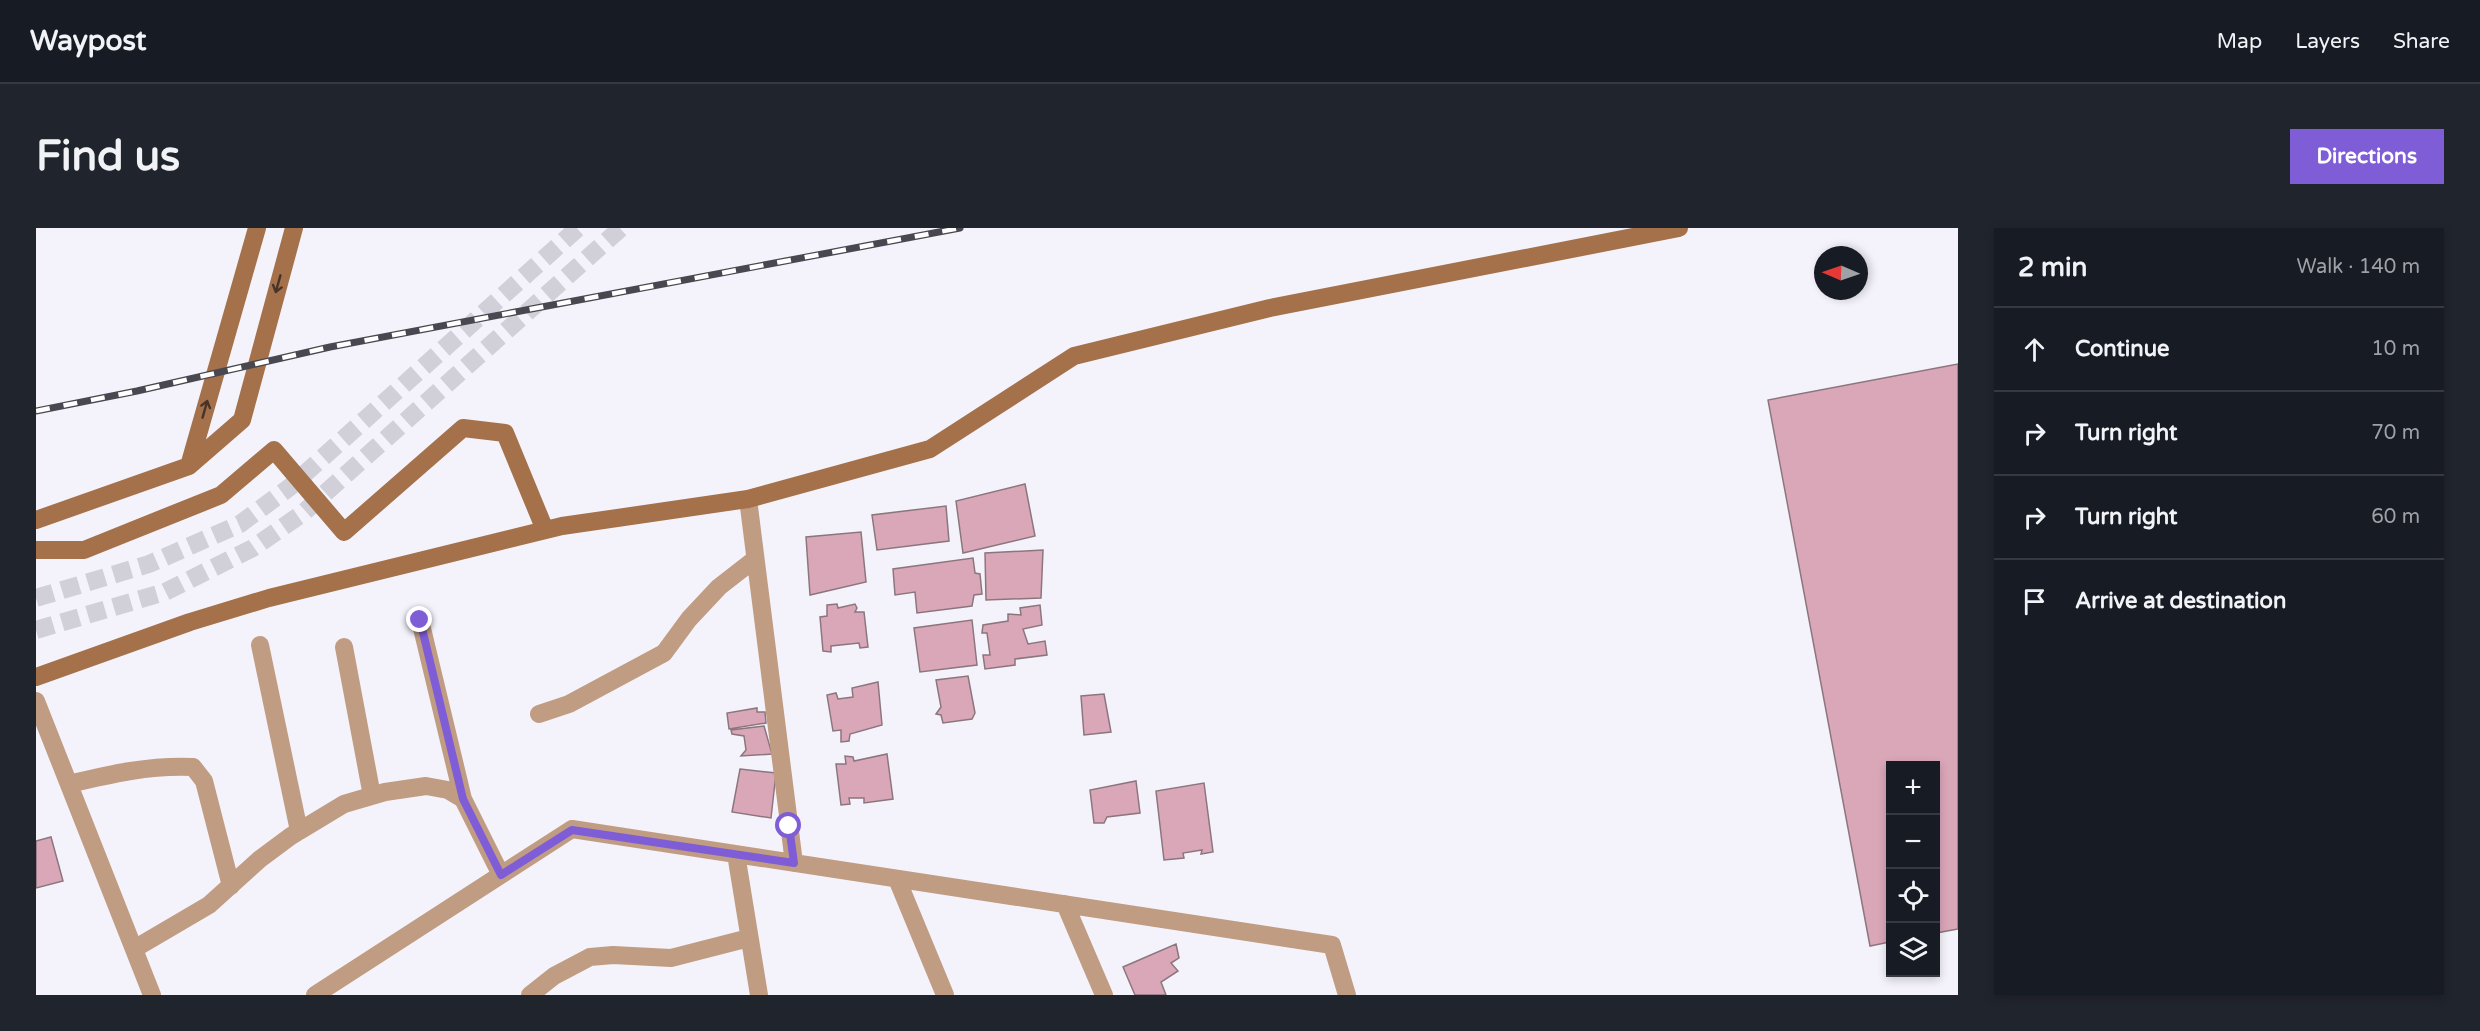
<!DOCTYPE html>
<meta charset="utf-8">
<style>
:root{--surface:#171b24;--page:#20242c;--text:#f1f3f6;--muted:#9ea1a6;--line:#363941;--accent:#7f5dd7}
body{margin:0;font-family:"Varela Round",sans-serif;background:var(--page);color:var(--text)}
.controls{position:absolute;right:18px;bottom:18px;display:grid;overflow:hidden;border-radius:0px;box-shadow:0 3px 9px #0003}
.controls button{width:54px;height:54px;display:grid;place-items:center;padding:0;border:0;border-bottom:2px solid var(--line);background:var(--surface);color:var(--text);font:30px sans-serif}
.compass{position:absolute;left:1778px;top:18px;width:54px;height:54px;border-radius:50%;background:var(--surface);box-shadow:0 3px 9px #0003;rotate:272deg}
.stop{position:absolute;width:18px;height:18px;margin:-14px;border:4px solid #7f5dd7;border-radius:50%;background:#fff}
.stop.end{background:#7f5dd7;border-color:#fff;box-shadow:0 2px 6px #0008}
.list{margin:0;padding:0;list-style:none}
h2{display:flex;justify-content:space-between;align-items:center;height:78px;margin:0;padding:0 24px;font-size:26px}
h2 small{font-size:20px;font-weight:400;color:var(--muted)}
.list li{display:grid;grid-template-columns:39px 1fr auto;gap:18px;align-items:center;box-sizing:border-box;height:84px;padding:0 24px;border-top:2px solid var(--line)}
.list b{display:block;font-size:22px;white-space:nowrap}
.list em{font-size:20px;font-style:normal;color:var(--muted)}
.icon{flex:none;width:33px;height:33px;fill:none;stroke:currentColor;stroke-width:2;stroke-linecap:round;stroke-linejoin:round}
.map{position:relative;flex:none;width:1922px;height:767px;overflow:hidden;border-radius:0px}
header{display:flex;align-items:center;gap:36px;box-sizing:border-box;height:84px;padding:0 30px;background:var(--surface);border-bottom:2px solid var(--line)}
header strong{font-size:28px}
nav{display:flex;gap:33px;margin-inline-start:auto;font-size:21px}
.intro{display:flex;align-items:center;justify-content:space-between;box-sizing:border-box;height:144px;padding:0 36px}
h1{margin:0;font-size:42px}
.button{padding:15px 27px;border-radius:0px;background:var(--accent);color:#fff;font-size:21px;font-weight:700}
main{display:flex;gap:36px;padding:0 36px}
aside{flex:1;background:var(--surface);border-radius:0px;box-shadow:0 3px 9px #0003}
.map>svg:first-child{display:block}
.building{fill:#daa7b9;stroke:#8c767d;stroke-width:1.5}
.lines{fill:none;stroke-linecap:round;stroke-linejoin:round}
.secondary-tunnel{stroke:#d1d0d8;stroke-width:18;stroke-dasharray:18 9;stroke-linecap:butt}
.street{stroke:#c09c82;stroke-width:18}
.secondary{stroke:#a4714a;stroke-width:18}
.rail-casing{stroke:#49474f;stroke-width:7}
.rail{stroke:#fff;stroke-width:4.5;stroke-dasharray:14;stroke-linecap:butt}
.oneway{stroke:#493328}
.route{stroke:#7f5dd7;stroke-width:8}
</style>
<header>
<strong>Waypost</strong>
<nav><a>Map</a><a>Layers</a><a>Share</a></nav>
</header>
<div class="intro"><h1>Find us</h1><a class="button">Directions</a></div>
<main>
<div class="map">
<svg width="1922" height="767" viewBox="0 0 1922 767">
<rect width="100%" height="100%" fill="#f4f3fb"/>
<!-- building -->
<path class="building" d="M1922 136V701L1900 705V538H1854V714L1834 718 1732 172Z
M989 256 999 308 927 325 920 273Z
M910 278 913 313 841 322 836 287Z
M825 304 830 354 774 367 770 309Z
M1007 322 1005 370 950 372 949 325Z
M937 330 939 345 944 346 946 366 938 367 936 378 881 385 879 364 859 367 857 341Z
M801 376 802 380 819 376 821 380 819 384H828L832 419 824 420 823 415 795 418V424L787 423 784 389 791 388V377Z
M1004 377 1006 397 987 401 992 416 1009 413 1011 427 979 431V437L949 441 947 427H954L951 405H946L947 397 972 393V386L985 387 984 380Z
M936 392 941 437 884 444 878 400Z
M932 448 939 485 936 491 907 495 905 487 900 486 905 479 900 452Z
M842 454 846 497 814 506 813 513 805 514V502L797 503 791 467 800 465 802 471 817 469 816 460Z
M1068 466 1075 504 1048 507 1045 468Z
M721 480V484H729L730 495 693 501 691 485Z
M728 498 736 526 705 528 710 522 708 508 696 506 695 502Z
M851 526 857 571 828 575V570H813L814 576 805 577 800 536H810L809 528 817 529 818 533Z
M704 541 740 545 735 590 696 584Z
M1100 553 1104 585 1071 589 1068 595H1058L1054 562Z
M1168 555 1177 624 1165 626 1166 622 1147 625 1148 630 1128 632 1120 563Z
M15 609 27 653 0 660V613Z
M1140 716 1143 730 1135 735 1142 743 1125 754 1130 767H1099L1087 739Z"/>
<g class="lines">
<!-- secondary-tunnel -->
<path class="secondary-tunnel" d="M0 370 113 336 204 296 254 259 542 0
M0 402 129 364 217 320 267 285 585 0"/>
<!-- street -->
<path class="street" d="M712 271 758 635
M384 392 427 571
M224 417 263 603
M308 419 336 568
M0 473 116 767
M503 486 533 476 628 425 653 391 683 359 719 331
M33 556C75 546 114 537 157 539L168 553 195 658
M700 626 723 767
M861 651 909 767
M1029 676 1068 767
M98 721 173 677 224 631 255 608 308 576 349 564 390 558 412 562 427 571 465 647
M279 767 536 601 1296 717 1311 767
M494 767 518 748 554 729 577 727 635 730 713 710"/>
<!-- secondary -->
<path class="secondary" d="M153 238 221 0
M0 292 153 238 206 192 258 0
M0 322H48L185 267 238 222 308 304 427 200 469 205 509 302
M0 449 154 394 233 370 526 298 712 271 894 221 1038 128 1234 80 1643 0"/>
<!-- rail casing -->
<g class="rail-casing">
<path id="rail" d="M0 183 101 163 294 119 924 0"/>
</g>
<!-- rail -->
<use href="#rail" class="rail"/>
</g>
<!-- one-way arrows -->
<defs><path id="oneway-shaft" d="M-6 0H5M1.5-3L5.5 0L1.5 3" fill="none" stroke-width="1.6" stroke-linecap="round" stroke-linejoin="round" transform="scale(1.5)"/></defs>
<g class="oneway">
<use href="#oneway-shaft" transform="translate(242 56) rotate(106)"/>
<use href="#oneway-shaft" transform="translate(169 181) rotate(-74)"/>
</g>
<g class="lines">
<!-- route -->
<path class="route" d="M384 392 427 571 465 647 536 602 758 635 753 598"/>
</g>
</svg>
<div class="controls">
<button>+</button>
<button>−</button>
<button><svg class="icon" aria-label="locate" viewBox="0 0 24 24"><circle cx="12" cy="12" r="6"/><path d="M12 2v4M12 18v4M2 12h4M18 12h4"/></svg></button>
<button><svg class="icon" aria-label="layers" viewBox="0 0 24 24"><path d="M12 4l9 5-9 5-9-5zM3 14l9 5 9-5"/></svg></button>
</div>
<svg class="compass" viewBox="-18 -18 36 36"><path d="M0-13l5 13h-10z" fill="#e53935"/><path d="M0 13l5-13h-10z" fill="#9ea1a6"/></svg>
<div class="stop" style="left:753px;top:598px"></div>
<div class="stop end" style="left:384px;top:392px"></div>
</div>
<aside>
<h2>2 min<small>Walk · 140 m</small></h2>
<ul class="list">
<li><svg class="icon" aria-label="ahead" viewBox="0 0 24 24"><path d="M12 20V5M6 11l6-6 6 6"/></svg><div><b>Continue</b></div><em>10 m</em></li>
<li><svg class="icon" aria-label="right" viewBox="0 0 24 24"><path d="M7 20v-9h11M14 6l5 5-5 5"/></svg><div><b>Turn right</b></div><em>70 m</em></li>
<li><svg class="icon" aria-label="right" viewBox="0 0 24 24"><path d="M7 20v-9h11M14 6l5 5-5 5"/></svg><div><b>Turn right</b></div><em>60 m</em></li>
<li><svg class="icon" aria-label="arrive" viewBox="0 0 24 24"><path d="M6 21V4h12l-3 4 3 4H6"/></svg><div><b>Arrive at destination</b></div></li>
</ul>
</aside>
</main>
